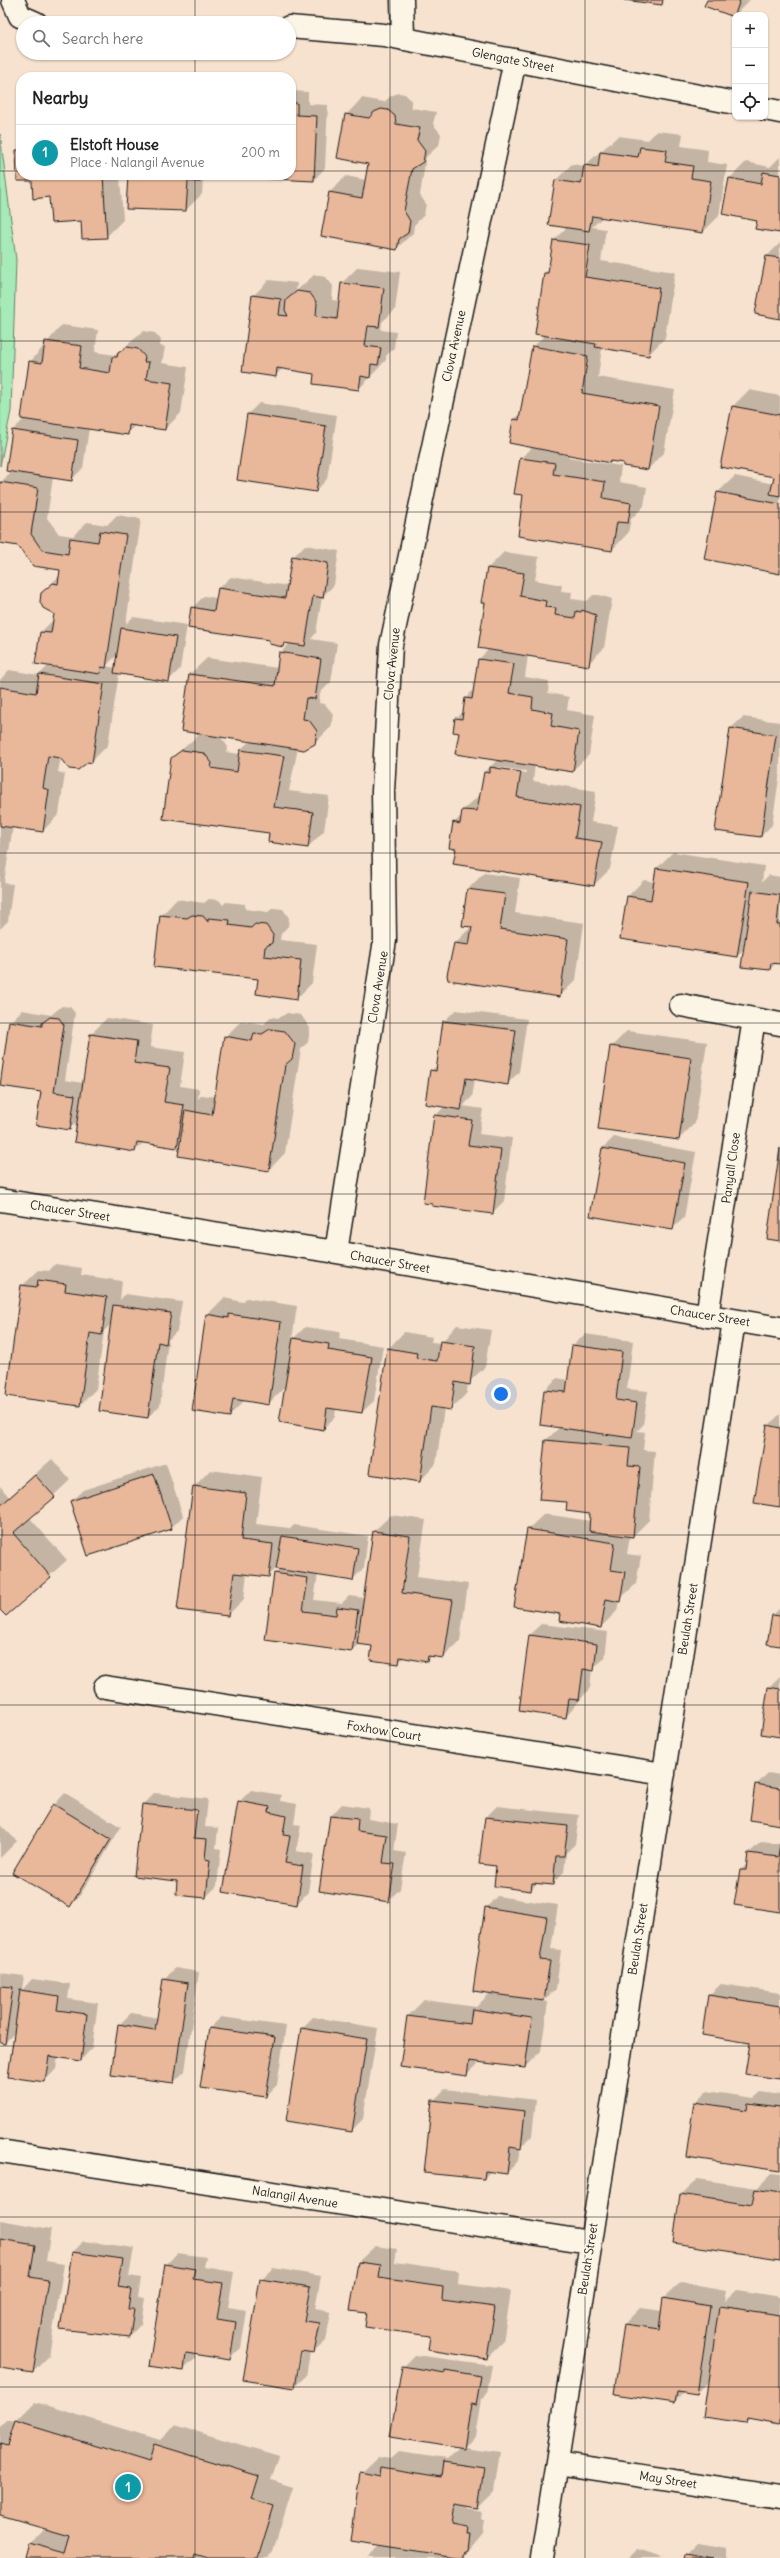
<!DOCTYPE html>
<meta charset="utf-8">
<style>
:root{--surface:#fff;--page:#f2f2f2;--text:#222;--muted:#767676;--line:#e0e0e0;--accent:#1f6fb2}
body{margin:0;font-family:Delius,sans-serif;background:var(--page);color:var(--text)}
.controls{position:absolute;right:12px;top:12px;display:grid;overflow:hidden;border-radius:8px;box-shadow:0 1px 3px #0004}
.controls button{width:36px;height:36px;display:grid;place-items:center;padding:0;border:0;border-bottom:1px solid var(--line);background:var(--surface);color:var(--text);font:20px sans-serif}
.you{position:absolute;left:501px;top:1394px;width:14px;height:14px;margin:-10px;border:3px solid #fff;border-radius:50%;background:#1a73e8;box-shadow:0 0 0 6px #1a73e833}
.badge{display:grid;place-items:center;width:26px;height:26px;border-radius:50%;background:var(--accent);color:#fff;font-size:13px;font-weight:700}
.pin{position:absolute;translate:-50% -50%;border:2px solid #fff;box-shadow:0 1px 4px #0006}
.list{margin:0;padding:0;list-style:none}
h2{display:flex;justify-content:space-between;align-items:center;height:52px;margin:0;padding:0 16px;font-size:17px}
h2 small{font-size:13px;font-weight:400;color:var(--muted)}
.list li{display:grid;grid-template-columns:26px 1fr auto;gap:12px;align-items:center;box-sizing:border-box;height:56px;padding:0 16px;border-top:1px solid var(--line)}
.list b{display:block;font-size:15px;white-space:nowrap}
.list p{margin:0;font-size:13px;white-space:nowrap;color:var(--muted)}
.list em{font-size:13px;font-style:normal;color:var(--muted)}
.icon{flex:none;width:22px;height:22px;fill:none;stroke:currentColor;stroke-width:2;stroke-linecap:round;stroke-linejoin:round}
.map{position:relative;flex:none;width:780px;height:2558px;overflow:hidden}
.search{position:absolute;background:var(--surface);box-shadow:0 1px 3px #0004;left:16px;top:16px;width:280px;height:44px;display:flex;align-items:center;gap:10px;box-sizing:border-box;padding:0 14px;border-radius:22px;color:var(--muted);font-size:15px}
.panel{position:absolute;background:var(--surface);box-shadow:0 1px 3px #0004;left:16px;top:72px;width:280px;height:108px;border-radius:16px}
.map>svg:first-child{display:block}
.green{fill:#a5eab7;stroke:#60836a}
.shadow{fill:#0003;fill-rule:evenodd}
.building{fill:#e9b79a;stroke:#1c1c1c}
.lines{fill:none;stroke-linecap:round;stroke-linejoin:round}
.minor-casing{stroke:#1c1c1c;stroke-width:25}
.minor{stroke:#fcf5e5;stroke-width:22}
.grid{fill:none;stroke:#1c1c1c;stroke-width:1;stroke-opacity:0.55}
.labels{text-anchor:middle;stroke-width:3.5;stroke-linejoin:round;paint-order:stroke}
.street-label{font-size:12px;fill:#1c1c1c;stroke:#fcf5e5}
</style>
<div class="map">
<svg width="780" height="2558" viewBox="0 0 780 2558">
<rect width="100%" height="100%" fill="#f6e2ce"/>
<filter id="ink" filterUnits="userSpaceOnUse"><feTurbulence type="fractalNoise" baseFrequency=".025" numOctaves="2"/><feDisplacementMap in="SourceGraphic" scale="8" xChannelSelector="R" yChannelSelector="G"/><feConvolveMatrix kernelMatrix="1 2 1 2 8 2 1 2 1" color-interpolation-filters="sRGB"/></filter>
<g filter="url(#ink)">
<!-- green -->
<path class="green" d="M0 134 16 260 11 411 0 466Z"/>
<!-- shadow -->
<path class="shadow" d="M708 0H750L734 16Z
M291 91 308 92V104L328 105 325 168 314 180 255 175H291Z
M398 93 405 94 411 100 412 108 436 112 433 124 441 134 439 145 426 157 420 195 426 204 424 215 414 225 413 233 396 249 330 192 346 176 366 180 370 163 346 115 362 98 384 102 391 96Z
M657 131 683 134 681 146 708 150 707 162 727 165 719 216 703 232 603 217 592 227 606 229 601 261 675 272 665 338 649 354 602 347 598 377 675 390 664 453 648 469 624 465V463L569 455 568 458 621 466 619 482 647 487 644 506 631 519 628 533 612 550 521 508 524 495 521 458 533 447 514 419 522 411 533 347 545 335V273L550 269 554 240 567 227 556 180 572 164 584 166 618 136 648 140Z
M21 146V175H120L123 220 106 237 50 196 33 179 18 180 17 151Z
M780 157V232L758 220 730 178 746 162 770 167Z
M129 175H206L203 178 202 194 186 210Z
M780 243V318L767 256Z
M358 267 400 272 395 310 382 322 381 330 396 332 394 348 386 356V360L359 389 316 373 283 368 275 376 253 296 269 280 297 283 296 291 314 275 326 277 333 286 332 300 340 301 342 283Z
M62 325 98 330 95 352 115 355 144 331 155 333 161 340 160 346 165 347 162 363 188 367 181 413 165 429 136 425 127 434 89 428 83 468 71 480 53 477 47 518 59 534 73 536 87 522 107 525 117 515 141 519 126 624 133 617 187 625 180 669 168 681 119 673 108 745 91 762 61 757 58 772 65 774 59 814 43 831 13 826 4 883 13 884 8 921 0 929V680L9 670 39 675 49 665 41 632 54 619 55 614 42 593 60 575 61 569 19 545 0 542V483L12 471V431L25 418 30 362ZM117 655 115 668 106 666Z
M749 390 780 396V573L705 558 718 492 735 476 774 484 775 476 733 406Z
M259 403 337 415 327 479 316 491 248 414Z
M305 545 339 551 334 585 322 597 316 633 311 639 337 643 331 682 320 693 319 703 325 704 333 714 331 727 315 743 298 748 289 791 329 796 324 831 308 847 270 832 172 758 201 733 182 731 190 674 207 658 278 668 280 653 290 643 286 642 283 646 192 608 204 596 217 598 219 588 231 577 288 586 293 557ZM220 736 250 741 240 750V754L226 752 228 747Z
M504 552 539 557 535 580 562 585 561 591 572 592 571 599 587 601 593 595H599L612 599 604 648 588 664 528 655 525 677 549 681 548 693 569 697 567 710 595 715 589 755 572 771 535 765 533 781 596 791 591 822 618 826 610 869 594 885 457 848 454 823 462 815 463 810 481 794 485 772 497 760 460 732 456 719 464 711 466 698 474 689 479 659 489 649 487 603 488 568ZM498 767 526 771V773L498 769Z
M743 717 780 722V772L772 825 761 836 716 830 731 728Z
M673 852 764 866 762 882 769 875 780 877V963H776L770 969 745 948 737 956 628 896 644 880 655 882 657 868Z
M484 873 520 878 515 913 584 923 576 980 560 996 455 943 472 926 468 889Z
M177 899 204 903 209 899 219 900 223 905 226 902 245 904V909L268 912 273 908 283 909 289 918 288 926 281 934 280 940 317 944 312 983 296 999 259 978 161 916Z
M62 1006 70 1007 75 1013 65 1080 83 1083 91 1034 107 1018 153 1025 150 1047 185 1052 180 1086 199 1089 198 1099 202 1095 216 1097 225 1037 241 1021 264 1024 271 1017 279 1018 287 1013 301 1015 310 1028 308 1042 301 1049 285 1153 269 1170 181 1143 177 1147 144 1142 135 1151 78 1121 69 1129 42 1091 10 1022 22 1010 51 1015Z
M456 1010 527 1019 519 1072 507 1084 475 1079 472 1097 463 1106 483 1109 479 1134 512 1138 504 1201 492 1213 435 1116 445 1106 431 1071 438 1064 444 1021Z
M627 1031 707 1042 695 1123 679 1139 611 1047Z
M614 1137 696 1152 684 1218 672 1229 603 1148Z
M55 1264 82 1268 81 1275 122 1281 120 1300 125 1294 182 1302 177 1331 168 1340 160 1406 148 1417 111 1324 104 1331 96 1389 80 1405 7 1396 22 1286 39 1270 49 1271Z
M224 1298 243 1302 246 1298 297 1306 292 1340 305 1327 340 1332 339 1339 383 1346 374 1401 362 1412 336 1408 335 1417 323 1429 286 1386 268 1404 245 1400 230 1415 207 1315Z
M457 1325 491 1330 485 1367 468 1383 467 1393 451 1409 444 1408 436 1464 420 1481 388 1349 404 1332 432 1337 431 1342 441 1343Z
M585 1334 633 1341 627 1389 648 1391 643 1425 637 1431 645 1432 643 1450 655 1451 649 1520 633 1536H630L627 1554 641 1556 636 1584 619 1600 617 1611 601 1627 561 1613 527 1530 544 1514 591 1521 592 1513 568 1502 546 1440 560 1427 541 1424 545 1390 557 1378 568 1380 573 1345Z
M780 1414V1506L768 1426Z
M52 1459 70 1480 30 1518 67 1560 6 1615 0 1608V1486L9 1497Z
M166 1463 183 1516 171 1528 71 1501 83 1490Z
M210 1470 262 1477 256 1524 289 1528V1530L294 1525 368 1536 364 1568 352 1580 318 1574 314 1600 342 1603 349 1596 365 1598 374 1531 391 1515 426 1520 417 1577 468 1584 460 1641 444 1657 433 1655 427 1661 404 1657 398 1663 373 1645 360 1644 352 1651 266 1639 275 1574 280 1569 277 1568 268 1576 247 1573 244 1599 228 1615 194 1487Z
M780 1608V1645L773 1615Z
M541 1624 608 1632 605 1658 592 1669 590 1688 566 1717 529 1635Z
M780 1676V1736L769 1687Z
M768 1773 780 1775V1824L756 1785Z
M251 1790 281 1795 280 1801 297 1804 294 1824 301 1825 296 1851 314 1854 308 1892 297 1904 239 1802Z
M65 1793 121 1827 81 1894 70 1906 54 1805Z
M154 1793 208 1799 205 1827 218 1828 216 1848 221 1849 217 1886 206 1897 178 1880 135 1875 143 1804Z
M342 1804 369 1808 368 1819 398 1824 394 1851 406 1853 400 1889 389 1900 320 1890 331 1816Z
M497 1806 579 1815 575 1844 566 1853 564 1872 552 1884 538 1882 531 1890 497 1865 486 1817Z
M0 1824 17 1841 0 1858Z
M761 1842 780 1844V1911L735 1904 741 1870 748 1863 749 1853Z
M497 1896 558 1905 551 1949 561 1950 556 1989 543 2001 548 2002 541 2051 525 2067 480 2061 466 2075 408 2016 424 2000 476 2007 491 1992 486 1908Z
M175 1968 199 1972 185 2071 174 2082 119 2025 131 2013 158 2018 164 1980Z
M0 1973 24 1976 22 1990 32 1979 70 1984 68 1999 98 2003 92 2048 81 2060 58 2057 56 2069 45 2081 15 2032 5 2043 0 2042Z
M721 1984 780 1993V2078L709 1995Z
M221 2017 286 2026 277 2085 266 2096 202 2088 210 2028Z
M313 2017 378 2028 363 2119 351 2131 301 2029Z
M445 2089 536 2100 532 2136 520 2148 518 2161 507 2173 491 2171 484 2178 433 2101Z
M706 2091 754 2098 761 2092 780 2095V2170L695 2102Z
M772 2173 780 2174V2258L681 2195 697 2179 757 2188Z
M0 2220 51 2229 46 2261 64 2264 49 2356 33 2372 0 2367Z
M84 2241 134 2248 129 2276 141 2278 138 2297 145 2298 141 2324 130 2336 61 2329 73 2252Z
M375 2246 397 2249 395 2262 459 2271 458 2284 511 2291 503 2342 487 2358 369 2312 358 2262Z
M177 2253 206 2257 204 2267 234 2272 228 2308 247 2311 241 2348 229 2359 195 2354V2359L183 2370 166 2265Z
M273 2268 321 2276 315 2309 331 2312 326 2341 314 2352H310L306 2376 294 2387 244 2379 261 2279ZM301 2346 303 2347 298 2376H296Z
M681 2282 726 2290 724 2302 737 2290 780 2297V2423L750 2418 746 2422 709 2381 696 2394 684 2392 674 2402 625 2324 641 2308 662 2311 664 2298Z
M415 2355 492 2365 487 2393 481 2399 475 2437 464 2447 500 2452 494 2492 478 2508 468 2506V2509L482 2512 481 2519H484L482 2534 462 2558H366L379 2545 361 2473 378 2457 390 2459 398 2452 447 2459 459 2447 403 2367Z
M35 2402 160 2440 175 2425 279 2456 271 2480 293 2487 273 2551 267 2558H26L30 2543 45 2528 0 2515V2427L7 2420 15 2422Z
M697 2542 727 2547 726 2557 736 2558H685V2554Z
M637 2549 664 2558H627Z"/>
<!-- building -->
<path class="building" d="M624 0H663L662 5Z
M707 0H740L734 17 704 6Z
M291 103H297V115L317 116 314 181 254 178V175H291Z
M381 109 388 110 395 116 396 124 420 128 417 140 425 151 423 162 412 169 404 211 410 221 408 233 399 239 397 250 321 236 329 192 362 198 368 164 337 158 345 114 369 118 374 112Z
M640 147 667 150 665 162 693 166 691 178 711 181 703 233 592 216 589 231 548 225 555 180 581 184 584 165 598 167 600 152 638 157Z
M16 150H21V175H103L107 238 82 239 81 221 51 223 49 197 33 199 32 181H17Z
M763 172 780 175V233L755 229 757 221 722 214 729 178 761 184Z
M128 175H201L200 182 188 181 186 211 126 209Z
M553 240 590 245 585 277 659 288 649 356 595 347 596 344 535 334 544 273H548Z
M766 256 780 258V319L755 314Z
M341 283 384 288 379 327 368 326 365 346 381 348 378 365 371 364 370 378 361 376 359 390 313 384 314 374 277 368 276 377 242 372 252 295 281 299 279 315 288 316 285 310 286 300 297 291 310 293 317 303 316 316 337 319Z
M45 341 82 346 79 368 110 373 112 357H117L118 353 127 347 138 349 145 357 144 362H149L146 379 172 383 165 430 129 425 128 435 21 419 29 361 42 363Z
M532 346 588 356 582 393 659 406 648 470 623 466V463L610 461V463L509 443 513 419 519 420Z
M732 406 780 415V496L770 494 774 477 720 467Z
M247 414 326 426 316 492 237 480Z
M12 430 78 440 72 481 6 471Z
M520 458 555 463 553 474 605 482 603 498 631 503 628 523 617 522 612 551 518 536 523 495 514 494Z
M0 482 38 488 31 534 42 550 68 554 70 538 98 542 100 531 126 535 106 668 101 667 100 674 35 664 40 632 51 633 54 614 43 608 40 602 41 593 53 583 58 584 60 570 33 566 18 546 0 543Z
M717 492 780 504V574L704 559Z
M292 556 328 563 323 598 313 596 305 646 284 643 283 647 269 644V640L188 628 191 607 214 611 218 588 285 598Z
M487 568 524 573 520 596 546 601 545 607 556 608 555 615 575 618 576 611 581 612 582 610 596 615 589 666 478 648 485 603H481Z
M121 628 176 637 169 682 114 673Z
M279 652 321 659 315 699 306 698 303 719 309 720 317 731 315 744 304 750 181 731 189 674 275 686Z
M478 659 514 664 509 693 533 697 532 709 553 713 551 726 579 731 573 772 455 754 459 733 453 732 455 718 462 719 465 698 472 699Z
M39 674 104 684 92 763 88 762 78 770 69 769 60 758 48 756 43 788 49 790 43 832 0 826V687L36 693Z
M730 728 776 735 761 837 715 831Z
M182 750 204 753 212 763 211 768 237 772 240 750 284 756 274 807 313 812 308 848 268 842 269 833 163 819 171 758Z
M490 767 521 772 517 797 580 807 575 838 602 842 594 886 453 864 456 849 449 848 453 822 460 824 462 810 477 811 484 772 490 773Z
M656 868 749 882 737 957 620 939 627 896 651 900Z
M467 889 505 894 500 929 568 939 560 997 448 980 447 975 454 943 469 945 472 927 462 926Z
M752 891 780 895 777 924H780V964L771 963 770 970 741 967Z
M160 915 187 918 192 915 203 916 208 922V918L230 920 229 925 251 928 255 924 266 925 273 935 272 943 265 947 264 956 301 960 297 1000 256 994 258 979 154 967Z
M50 1017 59 1018 64 1025 54 1092 75 1095 70 1130 36 1125 41 1092 0 1086 9 1021 42 1026V1023Z
M443 1021 516 1030 508 1085 466 1078 461 1110 425 1104 430 1070 436 1071Z
M270 1029 285 1031 295 1044 292 1059 285 1065 269 1171 178 1156 185 1110 212 1115 224 1036 252 1041 254 1033 262 1034Z
M90 1034 137 1041 134 1063 170 1068 164 1102 184 1105 177 1148 137 1142 135 1152 74 1142Z
M610 1046 691 1058 679 1140 598 1129Z
M434 1115 472 1120 468 1145 501 1149 493 1214 432 1206V1204L423 1203Z
M602 1148 685 1163 673 1230 590 1216Z
M780 1148V1241L767 1239Z
M38 1280 66 1284 65 1291 107 1297 102 1335 90 1333 80 1406 6 1396 21 1285 37 1287Z
M113 1305 171 1313 166 1344 158 1342 148 1418 99 1411Z
M206 1314 229 1318V1314L281 1322 269 1405 233 1399 230 1417 192 1411Z
M293 1338 329 1344 328 1350 372 1357 362 1413 327 1408 324 1430 279 1422Z
M440 1341 475 1346 470 1385 455 1382 451 1410 431 1407 420 1482 369 1474 387 1348 417 1353 416 1358 437 1361Z
M572 1345 622 1352 616 1400 637 1403 632 1438 540 1425 544 1390 566 1392Z
M767 1425 780 1428V1507L754 1503Z
M545 1440 630 1448 628 1466 640 1467 633 1537 589 1531 590 1514 566 1511 567 1502 539 1500Z
M154 1474 172 1529 88 1556 70 1501Z
M35 1475 55 1497 13 1533 51 1577 6 1616 0 1610V1506Z
M193 1486 246 1493 241 1540 273 1544 269 1577 234 1573 228 1616 177 1610Z
M527 1529 615 1543 611 1570 625 1572 620 1602 606 1599 601 1628 559 1621 560 1614 514 1607Z
M373 1531 410 1536 402 1593 453 1600 444 1658 428 1656 427 1662 400 1657 399 1664 370 1660 372 1646 357 1644Z
M282 1536 358 1548 353 1581 276 1569Z
M274 1573 308 1578 303 1611 336 1615 337 1607 358 1610 352 1652 265 1640Z
M772 1615 780 1616V1646L767 1644Z
M529 1635 597 1644 594 1671 583 1669 579 1700 569 1699 566 1718 519 1711Z
M768 1687 780 1689V1737L761 1734Z
M755 1784 780 1788V1825L750 1820Z
M238 1801 270 1807 269 1812 286 1816 283 1835 290 1836 285 1863 303 1866 297 1905 223 1892Z
M53 1804 111 1839 70 1907 12 1873Z
M142 1804 197 1810 194 1838 207 1839 205 1859 210 1860 206 1898 176 1895 177 1881 134 1876Z
M330 1816 358 1819 357 1831 387 1835 383 1863 395 1864 389 1902 319 1891Z
M485 1817 568 1826 564 1856H556L553 1885 532 1883 531 1891 494 1886 496 1866 479 1864Z
M780 1844V1912L734 1905 740 1870H746L748 1853 778 1857Z
M485 1907 547 1917 540 1960 550 1961 544 2001 473 1991Z
M163 1979 188 1983 174 2083 111 2075 118 2024 155 2030Z
M0 1986 13 1987 5 2044 0 2043Z
M20 1990 59 1996 57 2010 87 2014 81 2061 49 2056 45 2082 8 2077Z
M708 1995 780 2006V2079L745 2074 750 2043 702 2035Z
M472 2009 532 2018 525 2068 469 2061 467 2076 400 2067 407 2016 470 2024Z
M209 2028 275 2037 266 2097 200 2088Z
M301 2028 367 2039 352 2132 286 2121Z
M432 2100 525 2111 521 2149 510 2147 507 2174 485 2171 484 2179 424 2173Z
M694 2102 747 2110 748 2103 780 2107V2171L686 2157Z
M755 2189 780 2193V2259L673 2243 680 2194 752 2205Z
M0 2239 35 2245 30 2277 48 2280 33 2373 0 2368Z
M72 2252 123 2259 118 2287 131 2289 128 2309H134L130 2337 60 2329Z
M358 2262 381 2265 379 2278 443 2287 442 2300 495 2307 487 2359 428 2350 430 2336 365 2327 367 2313 350 2311Z
M165 2264 195 2269 193 2279 223 2283 217 2319 236 2322 230 2360 186 2353 184 2371 149 2366Z
M260 2279 310 2287 304 2321 320 2323 314 2353 301 2351 295 2388 243 2380Z
M663 2298 710 2306 697 2395 677 2392 675 2403 614 2394 624 2324 659 2329Z
M719 2306 780 2315V2424L747 2418 746 2423 703 2417Z
M402 2366 445 2373V2370L481 2376 476 2405 471 2404 464 2449 390 2437Z
M15 2421 149 2462 154 2444 259 2476 252 2499 274 2506 258 2558H208L195 2554 194 2558H25L29 2543 65 2553 70 2536 0 2516V2443L7 2445Z
M443 2462 484 2468 478 2509 455 2505 452 2525 467 2528 466 2535H469L467 2551 463 2553V2558L351 2541 360 2472 379 2476 380 2467 441 2477Z
M684 2553 714 2558H683Z"/>
<g class="lines">
<!-- minor casing -->
<g class="minor-casing">
<path id="minor" d="M13 0 20 16 36 23
M402 0 403 39
M289 27 384 35 735 103
M765 109 780 112
M681 1005 780 1024
M0 1200 336 1252 780 1328
M336 1252 385 940 383 791 391 645 515 60
M707 1316 754 1019
M105 1687 664 1774
M0 2151 590 2242
M557 2463 780 2497
M542 2558 734 1321"/>
</g>
<!-- minor -->
<use href="#minor" class="minor"/>
</g>
</g>
<!-- grid -->
<path class="grid" d="M195 0V23M390 0V2558M585 0V2558M195 53V77M0 171H21M291 171H780M195 175V2558M0 341H780M0 512H780M0 682H780M0 853H780M0 1023H780M0 1194H780M0 1364H780M0 1535H780M0 1705H780M0 1876H780M0 2046H780M0 2217H780M0 2387H780"/>
<g class="labels">
<!-- street labels -->
<g class="street-label">
<text transform="translate(513 60) rotate(11)" y="4">Glengate Street</text>
<text transform="translate(454 346) rotate(-78)" y="4">Clova Avenue</text>
<text transform="translate(392 664) rotate(-84)" y="4">Clova Avenue</text>
<text transform="translate(378 987) rotate(-81)" y="4">Clova Avenue</text>
<text transform="translate(731 1168) rotate(-82)" y="4">Panyall Close</text>
<text transform="translate(70 1211) rotate(9)" y="4">Chaucer Street</text>
<text transform="translate(390 1262) rotate(10)" y="4">Chaucer Street</text>
<text transform="translate(710 1316) rotate(9)" y="4">Chaucer Street</text>
<text transform="translate(688 1619) rotate(-81)" y="4">Beulah Street</text>
<text transform="translate(384 1731) rotate(9)" y="4">Foxhow Court</text>
<text transform="translate(638 1939) rotate(-81)" y="4">Beulah Street</text>
<text transform="translate(295 2197) rotate(9)" y="4">Nalangil Avenue</text>
<text transform="translate(588 2259) rotate(-81)" y="4">Beulah Street</text>
<text transform="translate(668 2480) rotate(9)" y="4">May Street</text>
</g>
</g>
</svg>
<div class="controls">
<button>+</button>
<button>−</button>
<button><svg class="icon" aria-label="locate" viewBox="0 0 24 24"><circle cx="12" cy="12" r="6"/><path d="M12 2v4M12 18v4M2 12h4M18 12h4"/></svg></button>
</div>
<div class="you"></div>
<div class="pin badge" style="left:128px;top:2487px;background:#0f9aa8">1</div>
<div class="search"><svg class="icon" aria-label="search" viewBox="0 0 24 24"><circle cx="10" cy="10" r="6"/><path d="M15 15l6 6"/></svg>Search here</div>
<section class="panel">
<h2>Nearby<small></small></h2>
<ul class="list">
<li><span class="badge" style="background:#0f9aa8">1</span><div><b>Elstoft House</b><p>Place · Nalangil Avenue</p></div><em>200 m</em></li>
</ul>
</section>
</div>
